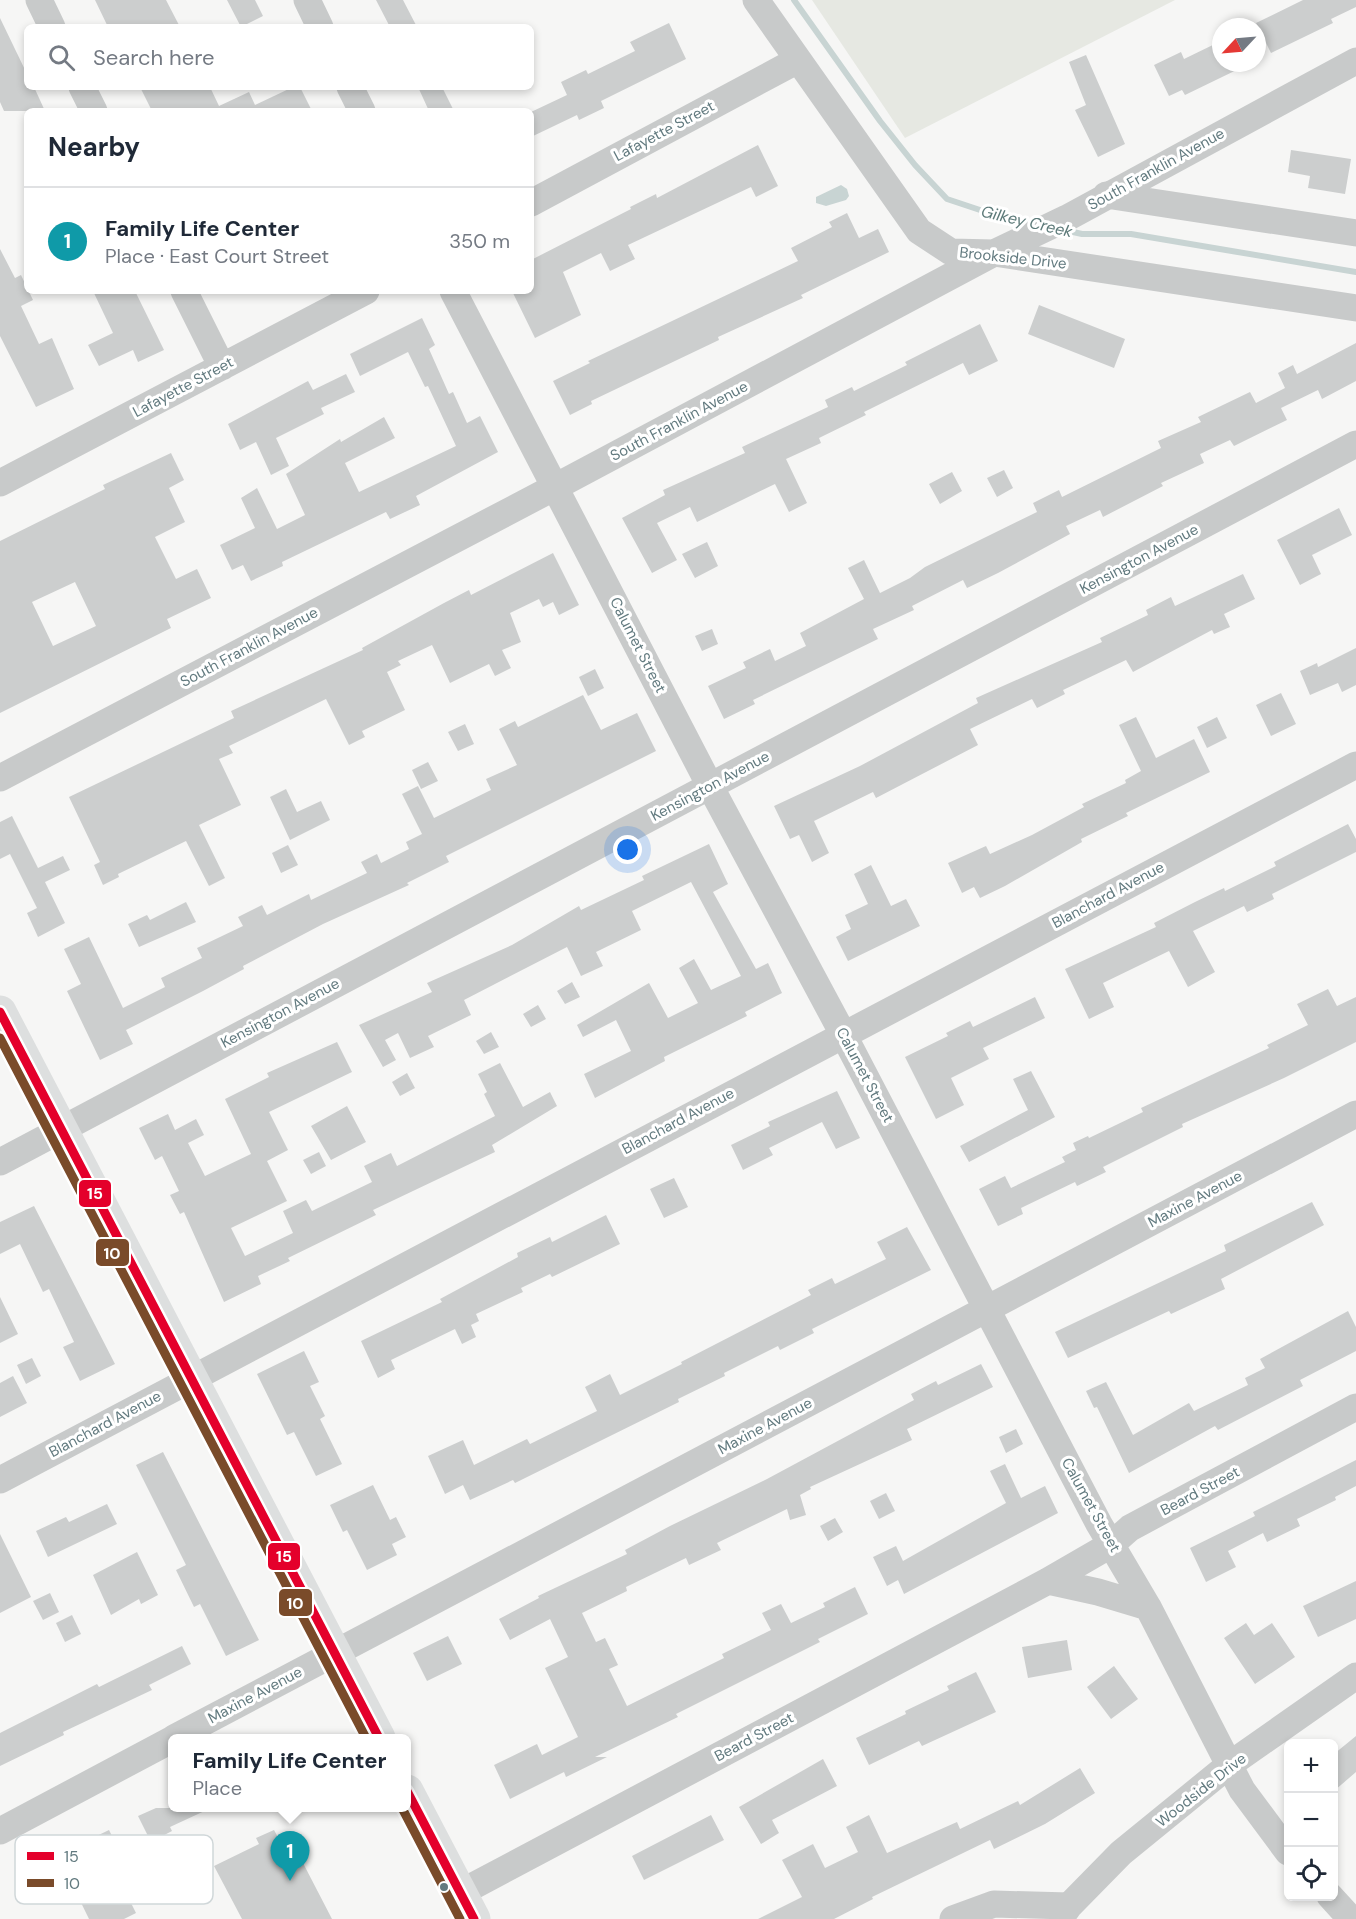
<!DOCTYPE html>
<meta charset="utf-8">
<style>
:root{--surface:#fff;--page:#f2f2f3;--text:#1f2937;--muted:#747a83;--line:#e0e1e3;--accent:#55616a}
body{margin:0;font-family:"DM Sans",sans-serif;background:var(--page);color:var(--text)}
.controls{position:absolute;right:18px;bottom:18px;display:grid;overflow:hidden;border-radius:9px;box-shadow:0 3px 9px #0003}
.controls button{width:54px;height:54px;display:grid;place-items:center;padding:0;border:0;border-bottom:2px solid var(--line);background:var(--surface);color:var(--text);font:30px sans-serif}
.compass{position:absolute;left:1212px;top:18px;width:54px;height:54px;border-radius:50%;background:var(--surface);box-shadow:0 3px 9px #0003;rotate:244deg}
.you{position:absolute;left:628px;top:850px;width:21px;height:21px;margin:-15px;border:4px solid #fff;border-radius:50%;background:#1a73e8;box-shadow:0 0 0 9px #1a73e833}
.badge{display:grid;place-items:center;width:39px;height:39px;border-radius:50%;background:var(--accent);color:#fff;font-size:20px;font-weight:700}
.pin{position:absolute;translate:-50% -50px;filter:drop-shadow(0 2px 3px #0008)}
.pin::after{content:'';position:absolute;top:32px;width:21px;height:18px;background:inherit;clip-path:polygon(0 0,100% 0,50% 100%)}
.popup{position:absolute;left:168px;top:1734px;width:243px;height:78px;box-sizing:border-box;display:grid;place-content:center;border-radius:9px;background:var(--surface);filter:drop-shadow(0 2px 4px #0005);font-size:20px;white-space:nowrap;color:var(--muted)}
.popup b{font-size:22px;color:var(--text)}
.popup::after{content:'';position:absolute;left:50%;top:100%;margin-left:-12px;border:12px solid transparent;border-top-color:var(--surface)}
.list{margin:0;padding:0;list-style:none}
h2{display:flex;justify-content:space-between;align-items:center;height:78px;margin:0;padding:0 24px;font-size:26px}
h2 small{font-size:20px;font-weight:400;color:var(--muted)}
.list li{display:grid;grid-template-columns:39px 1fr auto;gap:18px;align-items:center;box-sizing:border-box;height:108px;padding:0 24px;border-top:2px solid var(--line)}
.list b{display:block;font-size:22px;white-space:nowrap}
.list p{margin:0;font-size:20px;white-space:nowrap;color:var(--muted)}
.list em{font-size:20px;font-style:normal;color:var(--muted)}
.icon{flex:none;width:33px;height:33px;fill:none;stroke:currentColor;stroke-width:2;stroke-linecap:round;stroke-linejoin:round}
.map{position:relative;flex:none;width:1356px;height:1919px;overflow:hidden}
.search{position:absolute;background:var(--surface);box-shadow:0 3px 9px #0003;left:24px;top:24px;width:510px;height:66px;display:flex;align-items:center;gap:15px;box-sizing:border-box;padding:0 21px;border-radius:9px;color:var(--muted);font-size:22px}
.panel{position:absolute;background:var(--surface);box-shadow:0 3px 9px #0003;left:24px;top:108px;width:510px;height:186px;border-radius:9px}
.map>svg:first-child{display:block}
.green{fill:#e6e8e2}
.water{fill:#c8d4d3}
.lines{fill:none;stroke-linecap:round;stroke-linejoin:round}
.stream{stroke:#c8d4d3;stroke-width:6}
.building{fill:#cccece;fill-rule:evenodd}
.minor{stroke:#c8caca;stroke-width:27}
.major{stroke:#dddfdf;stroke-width:33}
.bus-1-casing{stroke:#fff;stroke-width:14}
.bus-2-casing{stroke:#fff;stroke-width:14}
.bus-1{stroke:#e4002b;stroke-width:9}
.bus-2{stroke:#7a4b2a;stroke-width:9}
.bus-dot{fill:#627a7f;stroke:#fff;stroke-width:2}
.labels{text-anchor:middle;stroke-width:6;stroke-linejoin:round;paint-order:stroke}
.street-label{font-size:15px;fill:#627a7f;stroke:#fff}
.water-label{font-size:16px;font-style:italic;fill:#5d7a79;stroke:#fff}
.key{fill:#fff;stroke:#d0d7d9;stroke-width:1.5}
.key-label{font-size:16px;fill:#627a7f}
.line-badge{stroke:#fff;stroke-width:2}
.badge-label{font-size:16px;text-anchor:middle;font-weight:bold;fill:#fff}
</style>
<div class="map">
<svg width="1356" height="1919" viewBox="0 0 1356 1919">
<rect width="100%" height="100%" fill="#f6f6f5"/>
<!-- green -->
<path class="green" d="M812 0H1175L905 138Z"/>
<!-- water -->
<path class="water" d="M841 185 847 189 849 196 846 200 826 206 816 203V197Z"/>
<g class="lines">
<!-- stream -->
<path class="stream" d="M794 0 880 121 915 165 947 199 1001 217 1033 224
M1064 230 1082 234H1131L1356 272"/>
</g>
<!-- building -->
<path class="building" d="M95 0H166L180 27H108Z
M227 0H255L263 16 241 27Z
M376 0H403L417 27H390Z
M1303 0H1356V7L1331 19 1333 23 1271 53 1256 23Z
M0 18 27 74V87H34L45 111H4L0 102Z
M669 23 686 59 601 101 604 108 579 120 577 115 531 137V112L567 95 561 82 586 70 588 74 635 51 630 42Z
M1221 41V63H1251L1185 95 1182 90 1169 96 1154 65 1181 52 1184 59Z
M1086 55 1125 144 1098 157 1075 110 1086 105 1069 62Z
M140 87H210L219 106 249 92 255 105 293 87H300L312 111H152Z
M418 87H442L454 111H429Z
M758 145 778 186 756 197 751 187 628 245 635 259 610 271 601 253 563 272 581 315 535 338 512 291H531V260L631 209 630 207 656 194 657 198Z
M1291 150 1351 159 1345 194 1308 188 1310 176 1288 172Z
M847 213 859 238 878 229 889 252 801 295 803 298 718 337 719 340 591 401 592 404 570 415 553 381 590 363 588 361 798 261 791 248 832 227 829 222Z
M0 249 15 278 21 275 33 300 21 306 39 344 52 338 74 389 36 407 0 336Z
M93 291H135L164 350 138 362 133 350 99 366 88 345 113 333Z
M1039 305 1125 339 1114 368 1028 334Z
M422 318 435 345 429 349 449 394 453 392 467 423 480 416 498 452 416 496 420 505 390 519 386 512 282 562 283 566 251 581 243 565 232 570 220 545 255 528 241 498 257 488 277 529 305 515 286 474 340 439 341 442 384 417 395 438 345 463 359 492 456 446 428 386 425 387 408 352 360 376 350 354Z
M980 324 998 361 969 375 963 363 864 412 866 415 819 438 821 443 786 459 807 503 789 512 775 484 697 522 690 507 657 523 677 560 652 573 622 518 665 495 663 490 745 453 742 447 828 407 825 400 852 387 854 391 907 365 905 362Z
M1356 343V381L1322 399 1318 390 1281 408 1287 420 1234 446 1230 440 1200 454 1204 463 1161 483 1163 486 1103 517 1100 510 1066 526 1070 534 998 573 967 588 963 580 912 606 914 610 873 629 878 639 753 700 755 704 724 719 708 686 746 668 743 662 770 649 775 661 806 646 800 633 864 599 848 568 864 560 880 593 910 578 925 567 1037 512 1033 503 1059 490 1062 497 1161 448 1158 441 1201 422 1198 417 1250 392 1256 403 1285 388 1278 373 1293 365 1297 374Z
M346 374 355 392 321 408 324 414 276 438 289 466 271 475 256 442 240 450 228 424 308 381 313 390Z
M171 453 184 480 169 488 185 522 155 537 176 579 197 569 211 598 167 619 171 628 0 713V541L105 489 103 485ZM75 582 96 626 53 646 32 602Z
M1004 470 1013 488 997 497 987 478Z
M952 472 962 491 940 504 929 484Z
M1339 508 1352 535 1312 555 1321 574 1300 585 1277 540Z
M707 542 718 566 695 578 682 554Z
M553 553 579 605 559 615 553 602 543 607 539 599 510 613 521 642 502 650 511 668 495 676 489 664 450 683 432 645 398 661 401 665 387 672 405 710 362 731 365 737 349 745 326 699 229 746 233 753 219 759 241 805 199 825 225 878 209 886 186 841 118 874 119 877 103 885 94 865 100 862 69 797 234 718 231 711 363 650 362 648 444 603 469 590 471 595Z
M1243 574 1255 599 1224 614 1230 627 1214 634 1212 630 1133 672 1126 660 1063 690 1065 694 1037 708 1032 699 970 729 978 745 876 798 873 792 814 821 829 853 812 862 799 835 790 839 774 806 860 766 978 703 976 698 1102 642 1100 638 1148 615 1146 610 1171 597 1175 606Z
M712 629 718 644 702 651 695 636Z
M1356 648V685L1342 692 1338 683 1310 695 1300 671 1317 663 1318 667Z
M595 669 604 688 588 696 579 677Z
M1281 693 1296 724 1271 736 1256 705Z
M583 695 601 730 637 713 656 751 446 856 449 862 407 883 409 885 323 924 243 966 244 969 203 991 126 1030 133 1044 100 1060 67 991 81 984 64 949 89 937 123 1008 165 987 161 978 202 958 197 948 243 926 238 917 262 905 267 915 309 894 311 900 367 873 361 862 377 854 381 863 409 849 406 842 422 834 402 794 418 786 434 818 491 790 486 779 517 765 499 729 515 721 518 727Z
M1136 717 1156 758 1194 739 1210 772 1126 813 1128 816 1081 839 1082 842 1005 886 980 898 974 887 962 893 948 863 986 846 990 854 1032 835 1084 807 1082 804 1126 783 1125 780 1141 771 1119 725Z
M1217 717 1227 738 1207 748 1197 727Z
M465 724 474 744 458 751 448 732Z
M428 762 438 781 421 789 412 770Z
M286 789 297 812 321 801 330 820 290 840 270 797Z
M12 816 38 868 63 856 70 870 45 882 65 923 38 937 27 913 37 908 10 854 0 859V822Z
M1348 824 1356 839V852L1272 894 1274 899 1247 912 1244 906 1193 931 1215 972 1188 987 1169 951 1103 983 1114 1007 1089 1019 1065 969 1156 927 1154 923 1195 902 1224 888 1225 891 1276 866 1274 862Z
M709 844 728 884 713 892 756 969 768 963 782 993 745 1012 747 1016 664 1057 665 1061 595 1098 584 1074 631 1051 616 1020 583 1037 577 1025 649 983 668 1018 698 1003 679 968 694 959 711 990 741 976 691 882 632 911 641 930 596 952 603 966 581 976 567 947 464 1000 471 1015 428 1036 434 1047 410 1058 398 1033 385 1040 396 1060 383 1067 359 1025 432 992 427 983 512 945 579 906 581 910 644 880 642 876Z
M288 845 298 865 281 873 272 853Z
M871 865 891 906 906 899 920 926 848 961 836 937 851 929 845 915 868 904 854 874Z
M186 902 196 922 139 947 128 924 147 915 150 920Z
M572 982 580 997 565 1004 557 991Z
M1328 989 1337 1006 1356 997V1042L1284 1078 1182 1124 1183 1127 1103 1167 1106 1172 1077 1186 1075 1182 1021 1208 1023 1214 998 1226 979 1189 1005 1176 1011 1188 1065 1162 1062 1157 1076 1150 1073 1143 1088 1136 1089 1138 1143 1112 1141 1108 1269 1048 1267 1045 1308 1025 1297 1004Z
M1035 997 1045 1018 983 1048 989 1059 951 1078 964 1105 936 1119 905 1057 948 1036 946 1033 970 1021 973 1027Z
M538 1005 546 1019 531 1027 523 1014Z
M491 1032 499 1047 484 1054 476 1041Z
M337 1042 352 1072 269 1112 288 1150 267 1161 287 1201 231 1228 245 1256 293 1233 283 1211 306 1200 312 1211 372 1182 364 1166 391 1153 397 1166 495 1116 484 1094 487 1092 478 1074 500 1063 523 1107 550 1092 557 1106 492 1145 495 1152 373 1210 376 1215 288 1258 290 1261 258 1276 261 1284 224 1302 184 1212 180 1214 170 1195 179 1191 162 1156 155 1160 139 1128 168 1114 175 1130 196 1119 204 1135 188 1143 205 1176 251 1154 225 1099 269 1077 267 1073Z
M1031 1071 1055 1117 969 1162 960 1146 1028 1110 1013 1079Z
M407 1073 415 1088 400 1096 392 1082Z
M837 1091 860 1138 836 1149 822 1122 769 1148 773 1155 743 1170 731 1145 770 1126 768 1122Z
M347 1106 366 1142 331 1160 311 1126Z
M319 1152 326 1166 311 1174 303 1160Z
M674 1178 688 1207 664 1218 650 1189Z
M1312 1202 1324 1225 1221 1279 1225 1289 1171 1314 1169 1311 1068 1358 1055 1332 1226 1251 1224 1245Z
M34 1206 115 1364 80 1381 63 1347 74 1342 49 1289 43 1292 20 1244 0 1254V1222Z
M606 1215 620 1244 552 1277 550 1274 521 1288 523 1292 476 1314 479 1321 471 1325 476 1337 462 1344 455 1329 391 1360 395 1369 378 1378 361 1341 442 1302 440 1299 518 1257 517 1253 550 1237 552 1242Z
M907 1227 931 1270 812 1329 814 1333 780 1350 778 1346 724 1373 725 1376 678 1399 679 1402 515 1483 513 1480 470 1500 463 1485 445 1494 428 1456 463 1440 474 1465 527 1439 530 1444 597 1411 585 1387 610 1374 620 1395 682 1364 681 1362 811 1295 808 1290 832 1278 835 1284 886 1259 877 1242Z
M0 1297 18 1334 0 1343Z
M1348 1311 1356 1327V1351L1300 1380 1303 1386 1218 1430 1215 1426 1129 1473 1097 1407 1094 1408 1086 1391 1106 1382 1133 1435 1189 1403 1194 1411 1248 1385 1245 1378 1265 1368 1260 1359Z
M304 1351 319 1382 310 1386 325 1416 320 1419 342 1464 316 1476 294 1432 287 1435 257 1374Z
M32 1358 41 1376 26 1384 17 1365Z
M981 1364 993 1387 907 1429 912 1440 810 1487 811 1489 800 1495 806 1515 790 1520 787 1509 717 1543 721 1550 689 1565 686 1558 626 1587 627 1591 582 1613 596 1642 605 1638 618 1665 609 1669 627 1706 724 1658 722 1654 771 1630 762 1613 781 1604 791 1623 825 1607 823 1603 855 1587 868 1614 818 1639 820 1642 676 1714 678 1717 595 1757H607L566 1777 564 1772 510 1799 494 1765 537 1744 542 1755 578 1737 545 1668 568 1657 550 1619 510 1640 499 1619 539 1598 538 1596 627 1554 625 1550 670 1526 767 1479 914 1400 911 1394 936 1381 938 1385Z
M13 1376 27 1403 0 1417V1383Z
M1016 1429 1023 1444 1006 1453 999 1437Z
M163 1452 259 1640 226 1656 200 1604 194 1607 176 1570 186 1565 136 1465Z
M1356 1460V1486L1335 1497 1336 1500 1297 1519 1300 1526 1267 1542 1263 1533 1228 1551 1236 1567 1206 1582 1190 1548 1255 1516 1253 1512Z
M1005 1464 1021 1498 1045 1486 1058 1513 904 1594 898 1580 887 1586 873 1557 896 1546 903 1561 1006 1503 990 1471Z
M373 1485 390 1520 396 1517 406 1537 392 1544 397 1555 367 1570 347 1530 343 1532 330 1505Z
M886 1493 895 1511 879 1519 870 1501Z
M107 1504 117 1524 48 1557 36 1531 66 1517 69 1522Z
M835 1518 843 1532 828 1541 820 1526Z
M0 1534 31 1597 0 1613Z
M137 1552 158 1595 141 1604 139 1599 111 1615 93 1575Z
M1356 1581V1619L1318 1637 1303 1606Z
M50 1593 59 1612 43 1620 33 1601Z
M72 1615 81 1634 65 1642 56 1623Z
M1246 1623 1254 1635 1272 1623 1295 1657 1255 1684 1224 1638Z
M448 1636 462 1664 427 1681 413 1653Z
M1067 1640 1072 1670 1028 1678 1022 1647Z
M182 1646 191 1664 149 1685 152 1690 63 1732 64 1735 0 1766V1733L97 1684 99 1687Z
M1114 1666 1138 1699 1111 1719 1087 1687Z
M976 1672 996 1712 922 1746 919 1741 869 1765 856 1738 906 1714 905 1711 949 1690 947 1686Z
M1356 1736V1772L1334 1791V1754Z
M823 1759 837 1786 772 1820 779 1833 761 1844 739 1807Z
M1080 1768 1095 1793 1045 1824 994 1849 990 1840 872 1897 873 1899 834 1919H758L802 1897 782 1860 813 1844 825 1868 858 1852 846 1827 869 1815 887 1853 957 1822 960 1829 1018 1801 1020 1805Z
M156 1808H211L170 1827 172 1831 151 1842 138 1816Z
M711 1815 724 1840 644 1880 632 1856Z
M109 1830 130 1872 142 1866 151 1883 127 1895 136 1913 124 1919H89L68 1876 60 1880 49 1859Z
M274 1830 294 1867 303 1863 332 1919H242L214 1866 259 1844 256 1838Z"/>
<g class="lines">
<!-- minor -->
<path class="minor" d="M39 0 52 27
M307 0 320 27
M756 0 919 231 951 252 994 253 1356 308
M82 87 94 111
M350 87 362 111
M1106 195 1356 233
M531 203 798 60
M184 291 222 367
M453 291 710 786 843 1034 1099 1524 1148 1607 1242 1790 1288 1852
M0 483 366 291
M0 778 557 486 994 253 1067 218 1356 61
M0 1162 1356 444
M0 1480 1356 765
M1048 1581 1098 1592 1148 1607
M174 1738 1356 1114
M0 1831 173 1739
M460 1893 1048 1581 1112 1544 1130 1528 1356 1407
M1330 1896 1351 1919
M953 1919 994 1904 1069 1906
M1060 1919 1069 1906 1121 1853 1229 1765 1356 1676"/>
<!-- major -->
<path class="major" d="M0 1012 379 1738
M407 1791 474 1919"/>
<!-- bus-1 casing -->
<g class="bus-1-casing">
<path id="bus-1" d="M0 1012 379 1738
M407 1791 474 1919"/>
</g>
<!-- bus-2 casing -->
<g class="bus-2-casing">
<path id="bus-2" d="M0 1038 366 1738
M402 1808 460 1919"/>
</g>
<!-- bus-1 -->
<use href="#bus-1" class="bus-1"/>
<!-- bus-2 -->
<use href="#bus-2" class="bus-2"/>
</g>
<!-- markers -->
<circle class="bus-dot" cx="444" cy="1887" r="5"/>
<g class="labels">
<!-- street labels -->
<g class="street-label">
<text transform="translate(664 131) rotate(-28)" y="5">Lafayette Street</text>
<text transform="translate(1156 169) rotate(-29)" y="5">South Franklin Avenue</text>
<text transform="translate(1013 258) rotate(6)" y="5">Brookside Drive</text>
<text transform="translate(183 387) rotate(-28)" y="5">Lafayette Street</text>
<text transform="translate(679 421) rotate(-28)" y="5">South Franklin Avenue</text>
<text transform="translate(1139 559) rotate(-28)" y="5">Kensington Avenue</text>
<text transform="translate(638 645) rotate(63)" y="5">Calumet Street</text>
<text transform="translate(249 647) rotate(-28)" y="5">South Franklin Avenue</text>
<text transform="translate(710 786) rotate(-28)" y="5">Kensington Avenue</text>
<text transform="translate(1108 895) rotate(-28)" y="5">Blanchard Avenue</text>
<text transform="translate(280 1013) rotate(-28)" y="5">Kensington Avenue</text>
<text transform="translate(865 1075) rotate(62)" y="5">Calumet Street</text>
<text transform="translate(678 1121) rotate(-28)" y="5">Blanchard Avenue</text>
<text transform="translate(1195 1199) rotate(-28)" y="5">Maxine Avenue</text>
<text transform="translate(105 1424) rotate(-28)" y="5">Blanchard Avenue</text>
<text transform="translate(765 1426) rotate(-28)" y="5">Maxine Avenue</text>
<text transform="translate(1200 1491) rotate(-28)" y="5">Beard Street</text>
<text transform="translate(1091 1505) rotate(61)" y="5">Calumet Street</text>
<text transform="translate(255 1695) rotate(-28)" y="5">Maxine Avenue</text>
<text transform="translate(754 1737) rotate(-28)" y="5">Beard Street</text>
<text transform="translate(1201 1790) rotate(-38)" y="5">Woodside Drive</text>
</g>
<!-- water labels -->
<g class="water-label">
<text transform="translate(1027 221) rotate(13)" y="6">Gilkey Creek</text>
</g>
</g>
<!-- legend -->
<rect x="15" y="1835" width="198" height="69" rx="9" class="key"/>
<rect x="27" y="1852" width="27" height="8" fill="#e4002b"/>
<rect x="27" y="1879" width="27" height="8" fill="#7a4b2a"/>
<g class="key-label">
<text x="64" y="1862">15</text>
<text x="64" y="1889">10</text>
</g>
<g class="line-badge">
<rect x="78" y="1179" width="34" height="29" rx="6" fill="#e4002b"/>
<rect x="95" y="1238" width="35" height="29" rx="6" fill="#7a4b2a"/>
<rect x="267" y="1542" width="34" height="29" rx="6" fill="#e4002b"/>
<rect x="278" y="1588" width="35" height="29" rx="6" fill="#7a4b2a"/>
</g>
<g class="badge-label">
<text x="95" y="1199">15</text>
<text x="112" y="1259">10</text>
<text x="284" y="1562">15</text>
<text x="295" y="1609">10</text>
</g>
</svg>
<div class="controls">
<button>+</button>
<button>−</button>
<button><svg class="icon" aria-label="locate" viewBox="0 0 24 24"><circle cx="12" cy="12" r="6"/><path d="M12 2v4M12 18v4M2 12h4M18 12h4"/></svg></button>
</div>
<svg class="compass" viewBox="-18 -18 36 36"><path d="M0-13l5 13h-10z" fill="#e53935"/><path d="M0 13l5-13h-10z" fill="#747a83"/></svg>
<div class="you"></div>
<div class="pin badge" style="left:290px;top:1881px;background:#0f9aa8">1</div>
<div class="popup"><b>Family Life Center</b>Place</div>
<div class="search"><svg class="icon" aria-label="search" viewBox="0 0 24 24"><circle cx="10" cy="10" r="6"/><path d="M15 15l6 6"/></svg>Search here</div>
<section class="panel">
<h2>Nearby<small></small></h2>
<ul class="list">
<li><span class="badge" style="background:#0f9aa8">1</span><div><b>Family Life Center</b><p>Place · East Court Street</p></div><em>350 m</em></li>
</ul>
</section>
</div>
